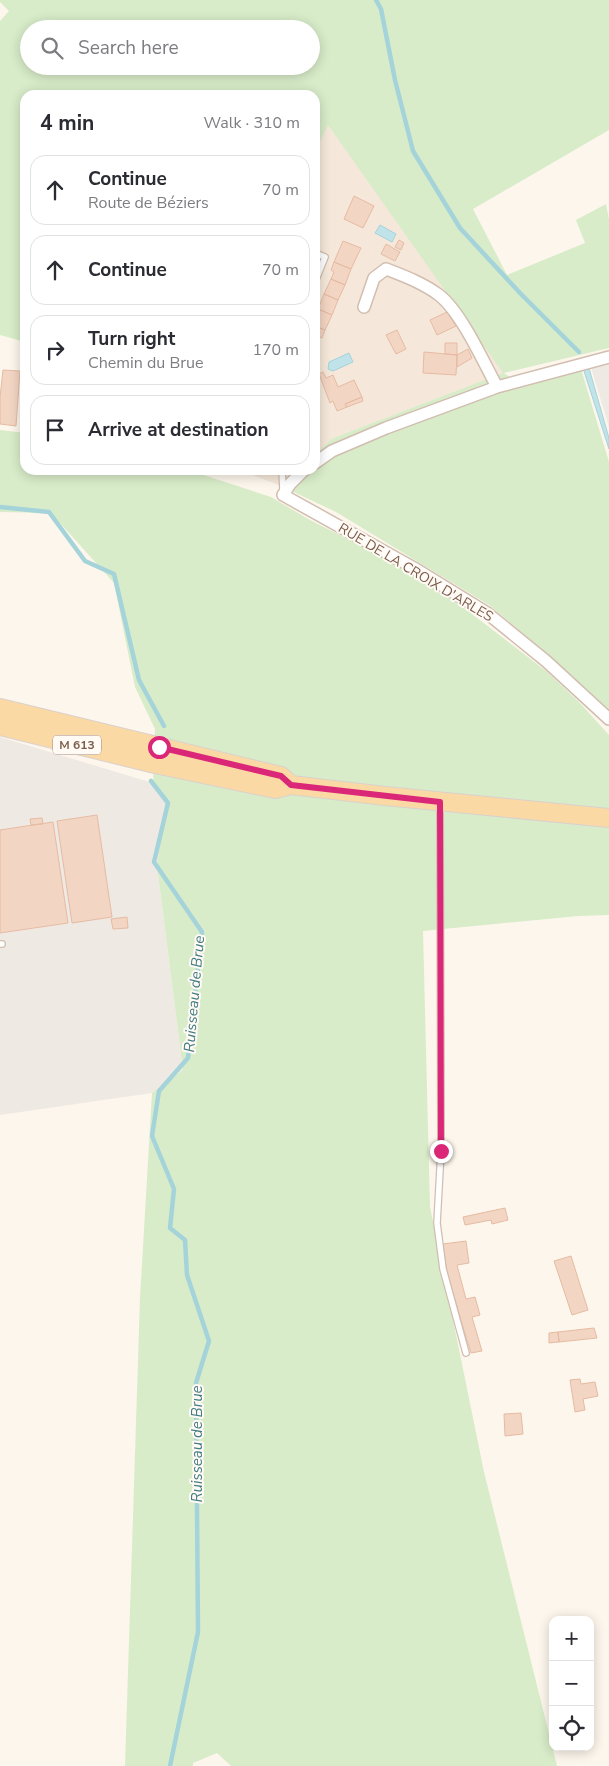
<!DOCTYPE html>
<meta charset="utf-8">
<style>
:root{--surface:#fff;--page:#f7f7f7;--text:#2b2b33;--muted:#7c7c81;--line:#e1e1e2}
body{margin:0;font-family:"Nunito Sans",sans-serif;background:var(--page);color:var(--text)}
.controls{position:absolute;right:15px;bottom:15px;display:grid;overflow:hidden;border-radius:10px;box-shadow:0 2px 12px #0003}
.controls button{width:45px;height:45px;display:grid;place-items:center;padding:0;border:0;border-bottom:1px solid var(--line);background:var(--surface);color:var(--text);font:25px sans-serif}
.stop{position:absolute;width:15px;height:15px;margin:-11px;border:4px solid #db2777;border-radius:50%;background:#fff}
.stop.end{background:#db2777;border-color:#fff;box-shadow:0 1px 5px #0008}
.list{margin:0;padding:0;list-style:none}
h2{display:flex;justify-content:space-between;align-items:center;height:65px;margin:0;padding:0 20px;font-size:21px}
h2 small{font-size:16px;font-weight:400;color:var(--muted)}
.list li{display:grid;grid-template-columns:32px 1fr auto;gap:15px;align-items:center;box-sizing:border-box;height:70px;margin:0 10px 10px;padding:0 10px;border:1px solid var(--line);border-radius:15px}
.list b{display:block;font-size:19px;white-space:nowrap}
.list p{margin:0;font-size:16px;white-space:nowrap;color:var(--muted)}
.list em{font-size:16px;font-style:normal;color:var(--muted)}
.icon{flex:none;width:28px;height:28px;fill:none;stroke:currentColor;stroke-width:2;stroke-linecap:round;stroke-linejoin:round}
.map{position:relative;flex:none;width:609px;height:1766px;overflow:hidden}
.search{position:absolute;background:var(--surface);box-shadow:0 2px 12px #0003;left:20px;top:20px;width:300px;height:55px;display:flex;align-items:center;gap:12px;box-sizing:border-box;padding:0 18px;border-radius:28px;color:var(--muted);font-size:19px}
.panel{position:absolute;background:var(--surface);box-shadow:0 2px 12px #0003;left:20px;top:90px;width:300px;height:385px;border-radius:15px}
.map>svg:first-child{display:block}
.residential{fill:#f5e8da}
.industrial{fill:#efe9e4}
.green{fill:#d8ecc9;fill-rule:evenodd}
.water{fill:#bfe3e8;stroke:#a5d3da}
.lines{fill:none;stroke-linecap:round;stroke-linejoin:round}
.stream{stroke:#a5d3da;stroke-width:4.5}
.building{fill:#f3d5c3;stroke:#e6bba3}
.lane-casing{stroke:#d1beb0;stroke-width:8}
.street-casing{stroke:#d1beb0;stroke-width:14}
.primary-casing{stroke:#dad1cd;stroke-width:20}
.lane{stroke:#fff;stroke-width:5.5}
.street{stroke:#fff;stroke-width:11}
.primary{stroke:#fbd9a5;stroke-width:18}
.route{stroke:#db2777;stroke-width:6}
.labels{text-anchor:middle;stroke-width:4;stroke-linejoin:round;paint-order:stroke}
.shield{fill:#fffaf3;stroke:#a28b7f;stroke-width:1}
.shield-label{font-size:12px;font-weight:bold;fill:#7a5c4d}
.street-label{font-size:14px;fill:#7a5c4d;stroke:#fffaf3}
.water-label{font-size:15px;font-style:italic;fill:#437c86;stroke:#fffaf3}
</style>
<div class="map">
<svg width="609" height="1766" viewBox="0 0 609 1766">
<rect width="100%" height="100%" fill="#fdf6ec"/>
<!-- residential -->
<path class="residential" d="M328 124 504 373 333 438 315 454V152Z
M240 470H297L281 486Z"/>
<!-- industrial -->
<path class="industrial" d="M609 363V427L591 368Z
M0 737 153 783 166 798 157 866 183 1070 152 1093 0 1115Z"/>
<!-- green -->
<path class="green" d="M0 0H609V130L473 209 507 275 585 243 576 220 606 204 609 219V348L504 373 522 386 581 369 609 462V712L554 659 489 605 336 512 281 486 297 470H315V454L333 438 503 373 328 125 315 152V95H25V342L0 335V21L9 11 0 2ZM29 29H311V66H29Z
M0 430 25 433V470H188L271 497 310 520 387 559 455 601 546 671 579 702 609 735V915L578 916 423 931 430 1207 484 1472 557 1766H231L217 1753 193 1763V1766H125L140 1298 152 1093 183 1070 157 866 166 798 153 783 155 729 135 687 114 583 51 513 0 512Z"/>
<!-- water -->
<path class="water" d="M380 225 396 234 392 242 375 233Z
M349 353 353 362 333 371 328 369 329 362Z
M583 368H589L609 438V449Z"/>
<g class="lines">
<!-- stream -->
<path class="stream" d="M376 0 381 9 395 80 413 151 460 228 520 293 579 352
M0 507 49 512 85 561 114 574 139 680 164 726
M151 781 168 803 154 862 202 932 188 1058 159 1091 152 1136 174 1189 170 1228 185 1240 187 1275 209 1341 196 1383 198 1632 170 1766"/>
</g>
<!-- building -->
<path class="building" d="M354 196 374 206 363 228 344 219Z
M399 240 404 243 401 250 395 247Z
M343 241 361 248 351 269 334 262Z
M386 244 400 252 395 261 381 254Z
M334 262 351 269 345 285 331 279 334 272 331 270Z
M331 279 345 285 338 300 324 294Z
M324 294 338 300 332 315 318 309Z
M318 309 332 315 325 330 315 326V316Z
M447 312 456 326 437 335 430 320Z
M315 326 325 330 322 338 318 336 315 343Z
M397 330 406 349 396 354 386 335Z
M445 343H457V355L445 354Z
M468 349 472 358 457 367V355Z
M424 352 457 355 456 375 423 373Z
M3 370 20 371 16 426 0 424V397Z
M323 372 326 378 333 375 338 387 354 380 362 397 345 404 347 407 337 411 333 401 330 403 319 374Z
M362 397 363 401 347 407 345 404Z
M97 815 112 917 72 923 57 821Z
M42 818 43 824 31 825 30 819Z
M53 822 68 923 0 933V830Z
M127 917 128 928 113 929 111 919Z
M505 1208 508 1220 492 1224 491 1220 465 1225 463 1217Z
M466 1241 469 1263 457 1265 466 1299 475 1297 480 1315 472 1317 482 1351 471 1353 465 1334 447 1272 443 1244Z
M571 1256 588 1310 572 1315 554 1261Z
M594 1328 597 1338 559 1342 558 1332Z
M558 1332 559 1342 549 1343V1333Z
M580 1379 581 1384 595 1382 598 1396 583 1399 585 1410 575 1412 570 1380Z
M521 1413 523 1434 505 1436 504 1414Z"/>
<g class="lines">
<!-- lane casing -->
<g class="lane-casing">
<path id="lane" d="M315 253 325 257 315 282
M282 470 283 490
M440 804 441 1151 437 1223 443 1269 466 1353
M0 944H2"/>
</g>
<!-- street casing -->
<g class="street-casing">
<path id="street" d="M364 307 374 278 386 269C404 276 423 283 439 295 461 312 483 361 497 387
M315 463 332 451 386 428 497 387 609 357
M304 470 290 484 283 495 414 568 487 613 546 661 609 719"/>
</g>
<!-- primary casing -->
<g class="primary-casing">
<path id="primary" d="M0 708 281 776 291 785
M0 726 155 764 275 789 291 785 385 796 609 818"/>
</g>
<!-- lane -->
<use href="#lane" class="lane"/>
<!-- street -->
<use href="#street" class="street"/>
<!-- primary -->
<use href="#primary" class="primary"/>
</g>
<g class="lines">
<!-- route -->
<path class="route" d="M159 747 281 776 291 785 440 802 441 1151"/>
</g>
<g class="labels">
<!-- shield labels -->
<rect class="shield" x="53" y="735.5" width="48" height="19" rx="4"/>
<g class="shield-label">
<text x="77" y="749">M 613</text>
</g>
<!-- street labels -->
<g class="street-label">
<text transform="translate(416 572) rotate(31)" y="5">RUE DE LA CROIX D'ARLES</text>
</g>
<!-- water labels -->
<g class="water-label">
<text transform="translate(194 994) rotate(-85)" y="5">Ruisseau de Brue</text>
<text transform="translate(197 1444) rotate(-90)" y="5">Ruisseau de Brue</text>
</g>
</g>
</svg>
<div class="controls">
<button>+</button>
<button>−</button>
<button><svg class="icon" aria-label="locate" viewBox="0 0 24 24"><circle cx="12" cy="12" r="6"/><path d="M12 2v4M12 18v4M2 12h4M18 12h4"/></svg></button>
</div>
<div class="stop" style="left:159px;top:747px"></div>
<div class="stop end" style="left:441px;top:1151px"></div>
<div class="search"><svg class="icon" aria-label="search" viewBox="0 0 24 24"><circle cx="10" cy="10" r="6"/><path d="M15 15l6 6"/></svg>Search here</div>
<section class="panel">
<h2>4 min<small>Walk · 310 m</small></h2>
<ul class="list">
<li><svg class="icon" aria-label="ahead" viewBox="0 0 24 24"><path d="M12 20V5M6 11l6-6 6 6"/></svg><div><b>Continue</b><p>Route de Béziers</p></div><em>70 m</em></li>
<li><svg class="icon" aria-label="ahead" viewBox="0 0 24 24"><path d="M12 20V5M6 11l6-6 6 6"/></svg><div><b>Continue</b></div><em>70 m</em></li>
<li><svg class="icon" aria-label="right" viewBox="0 0 24 24"><path d="M7 20v-9h11M14 6l5 5-5 5"/></svg><div><b>Turn right</b><p>Chemin du Brue</p></div><em>170 m</em></li>
<li><svg class="icon" aria-label="arrive" viewBox="0 0 24 24"><path d="M6 21V4h12l-3 4 3 4H6"/></svg><div><b>Arrive at destination</b></div></li>
</ul>
</section>
</div>
